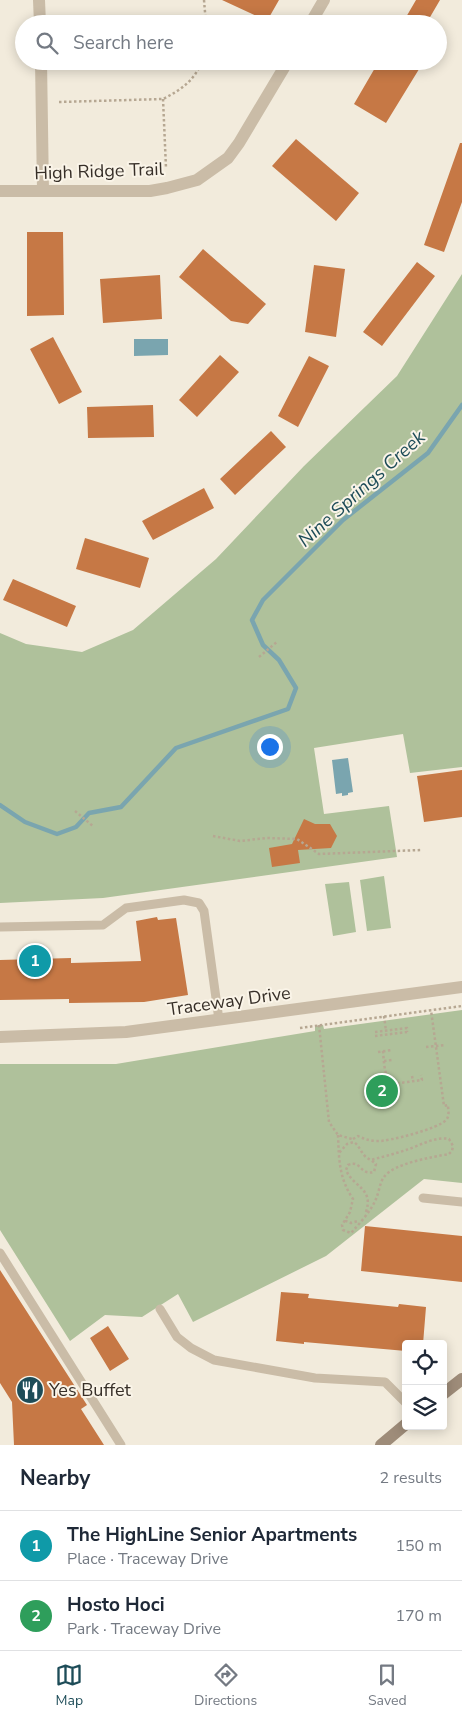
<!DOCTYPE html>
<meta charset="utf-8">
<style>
:root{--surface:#fff;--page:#f6f6f7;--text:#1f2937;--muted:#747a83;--line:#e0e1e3;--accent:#1d4c58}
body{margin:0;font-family:"Nunito Sans",sans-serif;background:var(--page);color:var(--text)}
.controls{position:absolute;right:15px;bottom:15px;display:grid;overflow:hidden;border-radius:5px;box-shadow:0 2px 12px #0003}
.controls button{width:45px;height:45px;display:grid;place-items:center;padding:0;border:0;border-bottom:1px solid var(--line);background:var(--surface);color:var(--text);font:25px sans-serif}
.you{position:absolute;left:269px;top:746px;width:18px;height:18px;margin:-12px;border:4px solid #fff;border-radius:50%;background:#1a73e8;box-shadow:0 0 0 8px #1a73e833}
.badge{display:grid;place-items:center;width:32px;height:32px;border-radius:50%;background:var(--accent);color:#fff;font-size:16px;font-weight:700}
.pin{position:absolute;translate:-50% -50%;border:2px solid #fff;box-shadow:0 1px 5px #0006}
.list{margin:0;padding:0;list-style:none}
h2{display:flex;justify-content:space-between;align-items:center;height:65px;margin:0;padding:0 20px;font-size:21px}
h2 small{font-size:16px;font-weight:400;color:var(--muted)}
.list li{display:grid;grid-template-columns:32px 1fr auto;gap:15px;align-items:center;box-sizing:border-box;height:70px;padding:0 20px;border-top:1px solid var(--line)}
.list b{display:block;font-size:19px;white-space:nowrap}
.list p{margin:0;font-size:16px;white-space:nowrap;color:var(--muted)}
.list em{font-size:16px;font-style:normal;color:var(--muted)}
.icon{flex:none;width:28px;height:28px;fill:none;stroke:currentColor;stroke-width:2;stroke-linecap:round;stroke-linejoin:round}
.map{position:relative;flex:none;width:462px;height:1445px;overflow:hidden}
.search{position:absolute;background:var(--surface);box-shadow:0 2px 12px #0003;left:15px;right:15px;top:15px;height:55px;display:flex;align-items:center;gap:12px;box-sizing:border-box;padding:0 18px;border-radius:28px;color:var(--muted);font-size:19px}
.sheet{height:205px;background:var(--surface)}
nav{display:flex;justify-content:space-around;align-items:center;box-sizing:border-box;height:70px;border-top:1px solid var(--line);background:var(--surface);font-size:14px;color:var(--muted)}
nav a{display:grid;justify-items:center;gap:2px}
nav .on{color:var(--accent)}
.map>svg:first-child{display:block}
.green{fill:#afc19b}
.water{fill:#7aa5af}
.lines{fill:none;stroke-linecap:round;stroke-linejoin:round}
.stream{stroke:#7aa5af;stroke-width:4.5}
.building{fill:#c67845}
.path{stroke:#b6a792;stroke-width:2.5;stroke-dasharray:2.5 2.5;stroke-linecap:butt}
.lane{stroke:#cabca7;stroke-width:9}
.street{stroke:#cabca7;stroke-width:12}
.secondary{stroke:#9e8c79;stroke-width:12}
.labels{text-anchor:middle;stroke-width:4;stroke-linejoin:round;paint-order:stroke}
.street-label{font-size:18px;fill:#372f28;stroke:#faf4e8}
.poi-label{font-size:18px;fill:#372f28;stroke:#faf4e8;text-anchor:start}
.water-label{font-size:19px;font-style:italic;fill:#1d4c58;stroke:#faf4e8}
</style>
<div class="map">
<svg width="462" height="1445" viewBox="0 0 462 1445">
<rect width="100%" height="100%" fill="#f2ebdc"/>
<!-- green -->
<path class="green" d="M462 274V767L410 773 403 734 314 748 324 814 389 806 397 857 103 898 0 903V633L26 644 82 652 133 630 216 559 304 466 397 376Z
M384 876 391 928 367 931 360 880Z
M349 882 356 932 333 936 325 884Z
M462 1010V1183L424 1179 326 1256 193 1322 178 1294 142 1317 105 1315 70 1341 0 1230V1064H116L315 1031V1026L323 1025 324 1029Z"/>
<!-- water -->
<path class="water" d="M134 339H168V355L134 356Z
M348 758 353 792 348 793V795L342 796V793L336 794 332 760Z"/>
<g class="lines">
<!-- stream -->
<path class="stream" d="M0 805 25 822 57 834 76 827 89 813 121 807 176 748 288 709 296 688 279 660 263 645 252 620 263 600 343 520 428 453 462 405"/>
</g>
<!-- building -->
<path class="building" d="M222 0H279L267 21Z
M416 0H440L426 24H402Z
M379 61H424L386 123 354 104Z
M296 139 359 193 336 221 272 166Z
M460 143H462V202L444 252 424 245Z
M27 232H63L64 315 27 316Z
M203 249 266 304 248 324 231 321 179 277Z
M417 262 435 276 382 346 363 332Z
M314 265 345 269 336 337 305 332Z
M160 275 162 319 103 323 100 279Z
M53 337 82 392 59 404 30 349Z
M220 355 239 372 197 417 179 400Z
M309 356 329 366 298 427 278 416Z
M153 405 154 437 88 438 87 407Z
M271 431 286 447 235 495 220 479Z
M204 488 214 508 153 540 142 521Z
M85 538 149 558 140 588 76 569Z
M13 579 76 606 67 627 3 600Z
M462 770V817L424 822 417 776Z
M304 819 315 824H330L337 836 331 848 298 850 300 863 272 867 269 848 292 844Z
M157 917 158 920 176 918 188 995 144 1002 69 1003V999L0 1000V960L71 958V963L141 961 136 921Z
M365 1226 462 1236V1282L361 1271Z
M0 1270 87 1405 81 1409 104 1445H14L12 1402 0 1383Z
M281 1292 309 1294 308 1298 398 1307 399 1304 426 1307 423 1344H406V1351L304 1342V1344L276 1341Z
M108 1326 129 1359 110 1371 90 1338Z"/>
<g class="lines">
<!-- path -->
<path class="path" d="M204 0 206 24
M163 99 166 168
M59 102 163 99C181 90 195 80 202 61
M259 657 278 641
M75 811 94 827
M213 836 240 841 267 838 297 839 319 854 421 850
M384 1016 386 1031
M319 1025 329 1122 338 1135 352 1139
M300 1028 462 1006
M375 1032 407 1028V1032
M375 1036 407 1032
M426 1047 445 1045
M383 1051C384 1062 384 1076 392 1084L422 1080 421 1075
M378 1052 392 1050
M384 1061 392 1060
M412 1076 413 1081
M338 1135C339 1160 339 1178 353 1199L350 1212 342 1225 343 1230 351 1233C360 1223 371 1211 376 1199 379 1192 380 1182 384 1177 394 1163 433 1157 449 1154L452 1151 453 1146 449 1139C435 1136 419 1146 406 1150 394 1154 382 1157 371 1160 361 1156 361 1147 354 1142L347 1144 339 1153
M353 1139 358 1136C364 1139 370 1141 377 1141 388 1142 440 1128 446 1120 450 1116 448 1110 448 1105L444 1106 431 1010
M366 1212C374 1188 353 1187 346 1170L348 1165C361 1159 360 1176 374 1172L376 1164 371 1160
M346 1220V1221L351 1223 358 1221"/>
<!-- lane -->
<path class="lane" d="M0 927 103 925 126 908 184 900 199 903 204 911 219 1020
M423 1198 462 1202
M0 1253 121 1445
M160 1309 177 1337 191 1348 214 1360 315 1378 385 1382 406 1403"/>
<!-- street -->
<path class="street" d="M39 0 40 24
M310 24 324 0
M41 61 43 191
M0 191H150L167 188 197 180 228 158 239 143 288 61
M0 1037 126 1032 462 987"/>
<!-- secondary -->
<path class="secondary" d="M443 1394 462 1379
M381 1445 406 1424"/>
</g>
<!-- icons -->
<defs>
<g id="restaurant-disc" transform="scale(1.4375)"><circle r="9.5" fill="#1d4c58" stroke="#faf4e8"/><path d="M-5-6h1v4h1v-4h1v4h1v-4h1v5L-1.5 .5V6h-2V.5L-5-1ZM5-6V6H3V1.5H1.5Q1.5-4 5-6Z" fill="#fff"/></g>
</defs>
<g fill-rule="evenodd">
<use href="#restaurant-disc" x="30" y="1390"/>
</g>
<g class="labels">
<!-- street labels -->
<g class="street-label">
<text transform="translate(99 171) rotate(-2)" y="6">High Ridge Trail</text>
<text transform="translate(229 1001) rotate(-8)" y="6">Traceway Drive</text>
</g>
<!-- poi labels -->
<g class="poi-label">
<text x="49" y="1396">Yes Buffet</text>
</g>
<!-- water labels -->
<g class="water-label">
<text transform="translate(361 488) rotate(-42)" y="7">Nine Springs Creek</text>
</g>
</g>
</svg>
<div class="controls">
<button><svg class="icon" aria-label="locate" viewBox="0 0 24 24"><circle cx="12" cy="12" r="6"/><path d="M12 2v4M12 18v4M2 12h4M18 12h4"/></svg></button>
<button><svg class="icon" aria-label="layers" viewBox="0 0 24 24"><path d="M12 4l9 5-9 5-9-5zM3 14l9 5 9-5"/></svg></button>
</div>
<div class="you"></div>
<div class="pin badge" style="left:35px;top:961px;background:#0f9aa8">1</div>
<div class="pin badge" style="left:382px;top:1091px;background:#2e9e5b">2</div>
<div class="search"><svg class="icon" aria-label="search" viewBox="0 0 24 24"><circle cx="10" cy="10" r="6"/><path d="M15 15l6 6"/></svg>Search here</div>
</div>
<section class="sheet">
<h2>Nearby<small>2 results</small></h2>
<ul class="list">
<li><span class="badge" style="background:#0f9aa8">1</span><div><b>The HighLine Senior Apartments</b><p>Place · Traceway Drive</p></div><em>150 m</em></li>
<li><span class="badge" style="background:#2e9e5b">2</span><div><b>Hosto Hoci</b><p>Park · Traceway Drive</p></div><em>170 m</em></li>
</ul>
</section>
<nav>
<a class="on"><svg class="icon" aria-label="map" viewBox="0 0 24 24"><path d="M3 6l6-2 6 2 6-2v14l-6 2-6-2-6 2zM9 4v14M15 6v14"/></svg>Map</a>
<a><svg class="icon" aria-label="directions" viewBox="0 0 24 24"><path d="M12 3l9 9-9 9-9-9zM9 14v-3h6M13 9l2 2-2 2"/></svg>Directions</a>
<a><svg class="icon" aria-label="saved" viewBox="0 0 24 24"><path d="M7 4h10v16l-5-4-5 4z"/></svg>Saved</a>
</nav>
